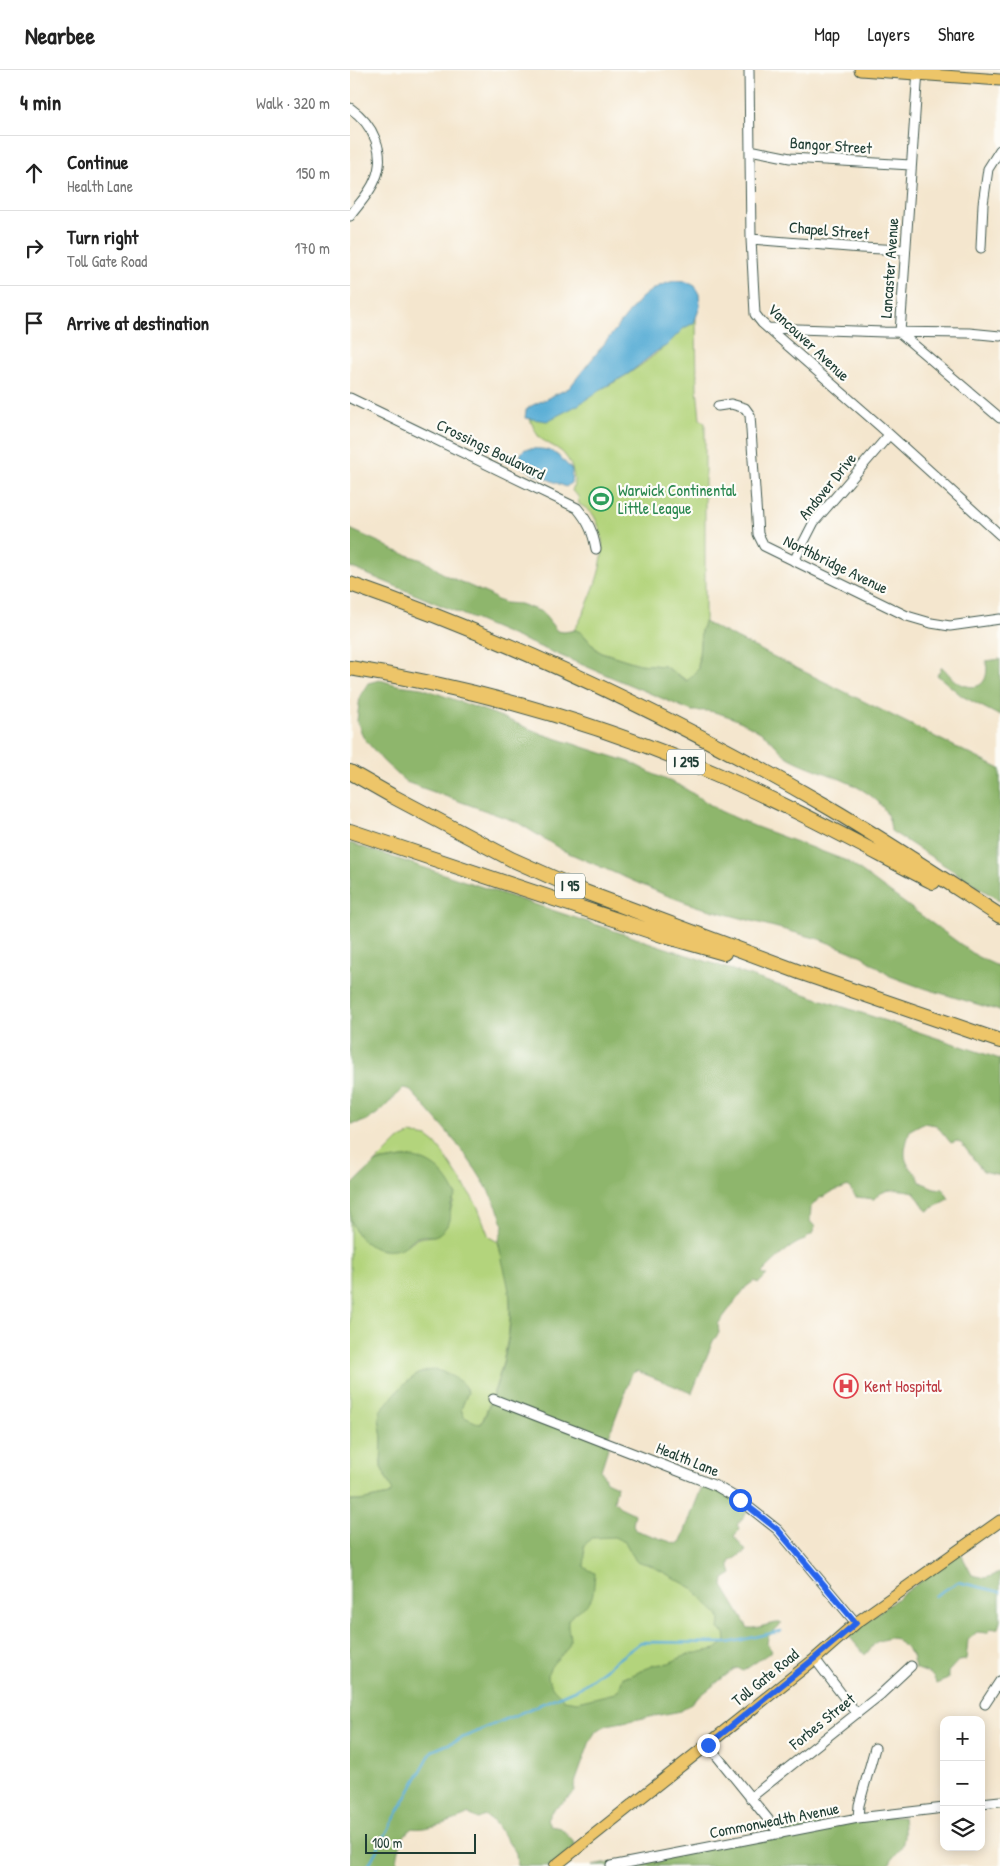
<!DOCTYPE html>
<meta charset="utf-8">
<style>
:root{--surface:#fff;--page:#f2f2f2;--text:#222;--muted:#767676;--line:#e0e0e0}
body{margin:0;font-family:"Patrick Hand",sans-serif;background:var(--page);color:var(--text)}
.controls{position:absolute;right:15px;bottom:15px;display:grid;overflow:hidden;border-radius:10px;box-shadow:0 2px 12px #0003}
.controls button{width:45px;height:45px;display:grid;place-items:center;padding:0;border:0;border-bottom:1px solid var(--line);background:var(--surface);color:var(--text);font:25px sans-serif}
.scale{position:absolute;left:15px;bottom:12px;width:111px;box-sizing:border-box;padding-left:5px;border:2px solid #1f3d34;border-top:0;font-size:14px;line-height:18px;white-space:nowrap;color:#1f3d34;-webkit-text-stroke:4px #fdfcf7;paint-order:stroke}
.stop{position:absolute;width:15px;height:15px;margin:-11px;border:4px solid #2563eb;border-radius:50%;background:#fff}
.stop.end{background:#2563eb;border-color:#fff;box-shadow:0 1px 5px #0008}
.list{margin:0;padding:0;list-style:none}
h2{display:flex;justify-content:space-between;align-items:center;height:65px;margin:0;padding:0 20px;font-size:21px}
h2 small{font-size:16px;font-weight:400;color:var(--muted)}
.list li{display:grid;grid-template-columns:32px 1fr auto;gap:15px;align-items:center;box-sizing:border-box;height:75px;padding:0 20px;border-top:1px solid var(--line)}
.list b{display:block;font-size:19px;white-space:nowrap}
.list p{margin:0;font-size:16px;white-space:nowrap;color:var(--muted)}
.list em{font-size:16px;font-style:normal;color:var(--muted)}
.icon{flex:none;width:28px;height:28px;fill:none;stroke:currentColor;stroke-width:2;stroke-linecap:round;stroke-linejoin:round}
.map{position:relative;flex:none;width:650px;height:1796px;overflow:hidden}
header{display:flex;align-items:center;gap:30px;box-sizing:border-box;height:70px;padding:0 25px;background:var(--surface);border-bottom:1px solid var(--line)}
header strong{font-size:24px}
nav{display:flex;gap:28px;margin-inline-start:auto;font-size:18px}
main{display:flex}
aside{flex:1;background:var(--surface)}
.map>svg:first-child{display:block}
.green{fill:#b3d47c;stroke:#698858}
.forest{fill:#8eb66c;stroke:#567a50;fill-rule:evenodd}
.water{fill:#5aaed6;stroke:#3c7685}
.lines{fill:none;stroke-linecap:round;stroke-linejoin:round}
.stream{stroke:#5aaed6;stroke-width:2.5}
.minor-casing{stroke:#3f564b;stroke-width:11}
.major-casing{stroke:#3f564b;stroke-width:13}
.highway-casing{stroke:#3f564b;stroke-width:16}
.minor{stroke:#fff;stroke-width:9}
.major{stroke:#edc569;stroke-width:11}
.highway{stroke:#edc569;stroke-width:14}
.route{stroke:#2563eb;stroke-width:6}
.labels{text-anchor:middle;stroke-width:4.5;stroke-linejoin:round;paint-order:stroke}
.shield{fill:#fdfcf7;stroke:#62766e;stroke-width:1}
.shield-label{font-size:15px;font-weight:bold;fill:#1f3d34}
.street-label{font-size:16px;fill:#1f3d34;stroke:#fdfcf7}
.leisure-label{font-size:16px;fill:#27864d;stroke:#fdfcf7;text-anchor:start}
.health-label{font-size:16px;fill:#be3a42;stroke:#fdfcf7;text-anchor:start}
</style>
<header>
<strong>Nearbee</strong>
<nav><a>Map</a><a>Layers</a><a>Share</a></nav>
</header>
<main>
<aside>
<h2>4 min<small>Walk · 320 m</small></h2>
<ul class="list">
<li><svg class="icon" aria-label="ahead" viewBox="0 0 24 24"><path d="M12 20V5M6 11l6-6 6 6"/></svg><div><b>Continue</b><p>Health Lane</p></div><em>150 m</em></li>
<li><svg class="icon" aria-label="right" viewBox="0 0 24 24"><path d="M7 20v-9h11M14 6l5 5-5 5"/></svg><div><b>Turn right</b><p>Toll Gate Road</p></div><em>170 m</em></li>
<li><svg class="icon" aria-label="arrive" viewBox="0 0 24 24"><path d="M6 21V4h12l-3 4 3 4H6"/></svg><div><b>Arrive at destination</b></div></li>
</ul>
</aside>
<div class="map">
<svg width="650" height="1796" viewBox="0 0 650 1796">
<rect width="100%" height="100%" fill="#fdfcf7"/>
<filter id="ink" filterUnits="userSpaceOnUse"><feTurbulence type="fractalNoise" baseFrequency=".02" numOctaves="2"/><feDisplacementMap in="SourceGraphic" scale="10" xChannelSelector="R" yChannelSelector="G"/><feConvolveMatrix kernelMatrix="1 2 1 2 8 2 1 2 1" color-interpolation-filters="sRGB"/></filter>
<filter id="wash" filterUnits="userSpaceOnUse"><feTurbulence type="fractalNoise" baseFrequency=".0096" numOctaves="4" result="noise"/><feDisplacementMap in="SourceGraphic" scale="20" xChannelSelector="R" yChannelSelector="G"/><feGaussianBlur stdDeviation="1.12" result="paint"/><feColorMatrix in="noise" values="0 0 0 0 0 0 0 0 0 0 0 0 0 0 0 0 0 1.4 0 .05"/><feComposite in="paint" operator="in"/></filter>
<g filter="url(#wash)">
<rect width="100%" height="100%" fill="#f4e6ce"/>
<!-- green -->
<path class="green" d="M346 248 347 318 350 349 355 353V551L351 561 348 599 338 611 314 596 289 594 248 581 232 563 223 561C231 551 234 541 239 530 250 503 260 474 244 446 241 441 234 437 229 434L228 426 222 421C227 408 222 392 212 382 205 376 195 373 189 367 185 362 182 354 180 349 212 334 248 324 278 304 296 293 317 275 332 260 337 255 343 254 346 248Z
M61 1064 77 1067 85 1073 92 1082 127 1135 139 1167 148 1172C153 1192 160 1212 160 1233 161 1274 148 1315 132 1352L130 1354 114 1348 111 1339 118 1322 76 1300C55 1311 42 1329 29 1348L32 1368 31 1397 43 1420 39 1425 10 1431H0V1147L3 1155 58 1175C73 1160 83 1174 95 1157 101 1150 99 1139 104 1131L60 1087 26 1092 48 1070Z
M213 1429 365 1519 393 1575 128 1688 10 1796Z"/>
<!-- forest -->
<path class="forest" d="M0 459 33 474 43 480 75 491 95 505 140 525 147 530 155 533 170 534 192 542 207 561 214 562 226 560 232 563 248 581 289 594 314 596 337 611 348 599 351 561 354 552 650 699V831L541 761C539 715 471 706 438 687 430 682 424 672 416 666 402 656 381 646 364 642 357 640 349 641 342 641L0 497Z
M650 589V646L612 626 587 605 592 597C598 602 602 610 609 613 629 623 640 612 636 591Z
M30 610 47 615 72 618 144 644 192 664 280 692 305 705 331 716 370 741 404 756 497 791 628 887 650 897V941L567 916 540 906 512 886 469 869 346 836 313 824 212 780 167 752 56 712 33 691 13 667 7 651 10 626 18 613Z
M0 773 650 989V1105L633 1101 612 1074 607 1071 601 1073 586 1055 573 1053 560 1060C557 1072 551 1085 559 1096 564 1103 567 1102 570 1112L584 1118 593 1119 599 1129 577 1141 564 1122C550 1119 534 1117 524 1129L506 1127 498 1116C492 1119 486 1120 481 1122 476 1124 475 1127 469 1128L461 1137 460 1151 465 1157 462 1164 457 1167 456 1170C442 1172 422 1193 412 1203L413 1205H417L409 1213 404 1211 396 1217 368 1254 369 1263 363 1271 342 1323 287 1301 282 1303 257 1371 259 1375 251 1400 256 1411 267 1416 264 1431 270 1437 285 1444 283 1455 285 1460 327 1474 331 1471 354 1411 400 1439 387 1455 390 1459 384 1466 396 1481 380 1492V1498L382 1504 374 1509 373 1516 398 1558C410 1559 420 1552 432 1553L418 1567 417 1574 422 1581 393 1601 388 1598 384 1599 331 1641 257 1655 246 1661 240 1671 224 1716 225 1720 223 1724 201 1742 197 1750 200 1756 211 1758 226 1775 205 1796H167L166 1783 144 1752 135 1746 128 1749 119 1744C108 1750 73 1761 62 1758 49 1767 49 1782 46 1796H0V1431H10L39 1425 42 1420 31 1397 32 1368 29 1348 30 1341C47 1322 70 1289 97 1304 107 1309 113 1312 118 1322L111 1339 114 1347 130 1354 132 1353C148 1315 163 1272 160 1231 159 1212 152 1194 149 1175 148 1168 152 1163 153 1156 153 1150 147 1137 144 1131 123 1089 91 1054 59 1019L53 1018C37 1034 23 1054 0 1054ZM264 1467 275 1472 286 1491 300 1495 344 1519 356 1533 368 1544 370 1551 369 1559 375 1563 376 1571 366 1579 336 1585 319 1593 304 1595 280 1606 273 1607 269 1619 265 1623 227 1632 214 1630C211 1624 204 1621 201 1615 189 1594 218 1588 220 1570 220 1564 217 1557 218 1550 232 1534 243 1539 244 1514 244 1510 245 1507 245 1503L234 1497 235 1488 234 1476 241 1468Z
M60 1087C84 1092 96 1104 106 1125 104 1129 101 1133 101 1136 98 1145 104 1147 96 1157 83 1172 82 1163 68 1167 61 1169 57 1177 49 1179 26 1185 6 1171 0 1148 0 1139 0 1127 0 1117L26 1092Z
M610 1482 622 1505 636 1508 650 1503V1551L648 1558 641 1559 637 1563 627 1562 618 1570 616 1590 608 1591 598 1602V1609L586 1614C585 1603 574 1602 565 1598L562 1585 547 1569 539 1568 526 1572 515 1585 498 1565Z
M510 1747H553C554 1756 556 1771 550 1779 546 1785 541 1788 539 1796H242L349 1778Z"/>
<!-- water -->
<path class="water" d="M324 211 337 212 345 216 349 224 350 237 344 253 334 258 316 276 307 281 278 304 253 318 228 335 197 351 175 348 176 340 181 336 219 318 289 230C300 220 309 215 324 211Z
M175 379C202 378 204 380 222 400L221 413 216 417 181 402 169 395 171 383Z"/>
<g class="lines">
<!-- stream -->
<path class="stream" d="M585 1526 608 1512 650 1522
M18 1796 82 1681 231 1617 291 1572 378 1573 431 1561"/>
</g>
</g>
<g filter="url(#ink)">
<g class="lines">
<!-- minor casing -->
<g class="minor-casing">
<path id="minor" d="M399 0 401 169 405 244 412 253 530 356 650 465
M568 0 550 263 650 348
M0 38C23 54 37 83 25 110 20 123 8 135 0 146
M400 80 440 88 561 95
M401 169 511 178 555 180
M631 178 633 134 638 99 650 80
M419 258 534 262 619 263 650 266
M0 328 227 438C238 451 243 462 246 479
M368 336 381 334 395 338 400 345 408 464 414 476 557 546 581 553 600 556 650 549
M444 491 464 452 539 365
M143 1329 331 1402 366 1416 390 1430 428 1460 506 1553
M465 1589 506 1643
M635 1634 650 1611
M358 1675 430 1764
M400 1728 530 1625 561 1596
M631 1733 650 1731
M508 1748 509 1735 525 1678
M261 1796 508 1748 594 1738"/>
</g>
<!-- major casing -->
<g class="major-casing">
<path id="major" d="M510 0 650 10
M205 1796 465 1589 506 1553 650 1451"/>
</g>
<!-- highway casing -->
<g class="highway-casing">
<path id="highway" d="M0 514C166 572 326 649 478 737 536 771 593 809 650 846
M0 598C125 618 250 654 366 704 440 736 511 775 583 812
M0 702 44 727 161 789 235 822 452 903 650 971
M0 761 318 867 374 883"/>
</g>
<!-- minor -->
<use href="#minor" class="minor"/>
<!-- major -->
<use href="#major" class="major"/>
<!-- highway -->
<use href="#highway" class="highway"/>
</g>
</g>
<g class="lines" filter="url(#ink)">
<!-- route -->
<path class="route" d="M358 1675 465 1588 506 1553 428 1460 390 1430"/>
</g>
<!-- icons -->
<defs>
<g id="stadium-ring" transform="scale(1.25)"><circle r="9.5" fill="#fdfcf7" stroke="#2e9e5b" stroke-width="1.5"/><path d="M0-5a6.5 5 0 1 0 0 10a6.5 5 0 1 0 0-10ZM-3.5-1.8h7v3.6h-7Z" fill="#2e9e5b"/></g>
<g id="hospital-ring" transform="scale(1.25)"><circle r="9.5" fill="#fdfcf7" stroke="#e0444e" stroke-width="1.5"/><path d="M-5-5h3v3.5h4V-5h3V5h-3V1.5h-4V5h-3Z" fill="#e0444e"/></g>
</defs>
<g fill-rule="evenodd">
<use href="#stadium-ring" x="251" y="429"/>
<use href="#hospital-ring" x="496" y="1316"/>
</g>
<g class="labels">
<!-- shield labels -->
<g class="shield">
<rect x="317" y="679.5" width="38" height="25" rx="4"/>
<rect x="205" y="803.5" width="30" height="25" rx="4"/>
</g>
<g class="shield-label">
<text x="336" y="697">I 295</text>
<text x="220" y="821">I 95</text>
</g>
<!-- street labels -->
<g class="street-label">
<text transform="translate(481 75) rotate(4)" y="6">Bangor Street</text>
<text transform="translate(479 160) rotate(5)" y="6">Chapel Street</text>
<text transform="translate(539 198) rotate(-86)" y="6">Lancaster Avenue</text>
<text transform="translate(459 272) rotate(43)" y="6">Vancouver Avenue</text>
<text transform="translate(141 379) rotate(26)" y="6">Crossings Boulavard</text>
<text transform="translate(477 416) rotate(-51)" y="6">Andover Drive</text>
<text transform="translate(486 494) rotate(26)" y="6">Northbridge Avenue</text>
<text transform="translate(338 1389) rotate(22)" y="6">Health Lane</text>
<text transform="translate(415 1607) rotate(-39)" y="6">Toll Gate Road</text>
<text transform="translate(472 1651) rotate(-39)" y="6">Forbes Street</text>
<text transform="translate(424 1750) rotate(-11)" y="6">Commonwealth Avenue</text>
</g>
<!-- leisure labels -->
<g class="leisure-label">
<text x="268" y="426">Warwick Continental<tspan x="268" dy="18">Little League</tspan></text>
</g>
<!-- health labels -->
<g class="health-label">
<text x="514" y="1322">Kent Hospital</text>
</g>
</g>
</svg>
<div class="controls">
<button>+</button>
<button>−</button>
<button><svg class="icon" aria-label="layers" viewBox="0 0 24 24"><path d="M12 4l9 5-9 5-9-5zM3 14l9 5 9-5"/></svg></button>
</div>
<div class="scale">100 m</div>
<div class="stop" style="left:390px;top:1430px"></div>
<div class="stop end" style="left:358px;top:1675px"></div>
</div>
</main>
